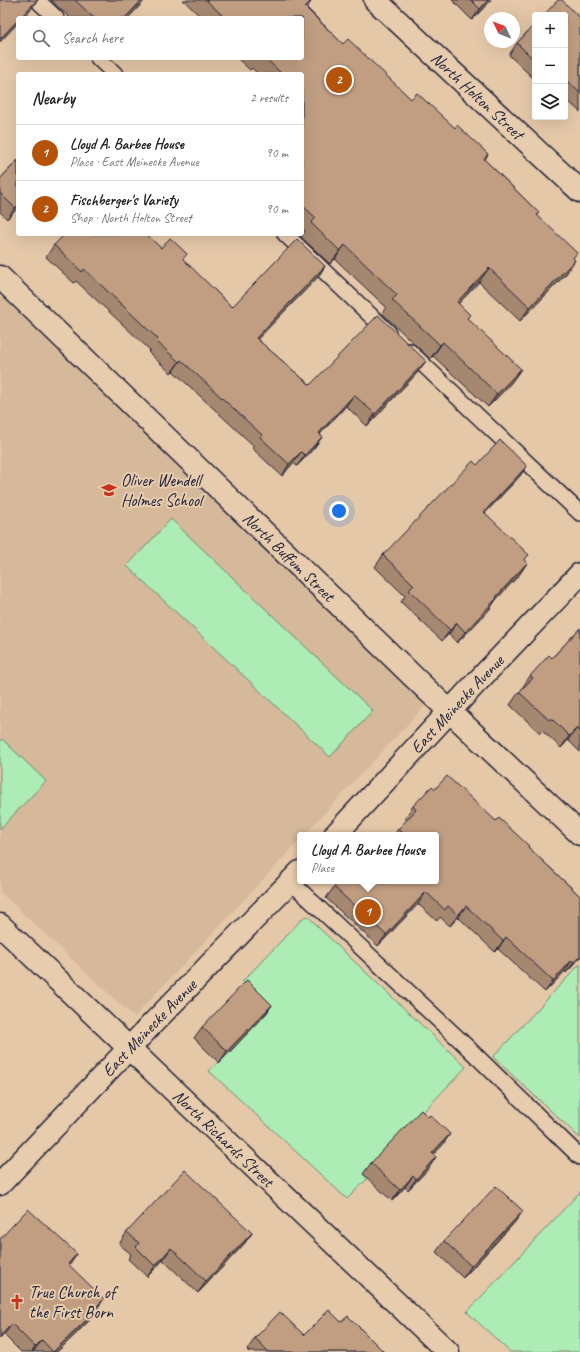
<!DOCTYPE html>
<meta charset="utf-8">
<style>
:root{--surface:#fff;--page:#f2f2f2;--text:#202124;--muted:#757577;--line:#e0e0e0;--accent:#b45309}
body{margin:0;font-family:Caveat,sans-serif;background:var(--page);color:var(--text)}
.controls{position:absolute;right:12px;top:12px;display:grid;overflow:hidden;border-radius:4px;box-shadow:0 4px 16px #0002}
.controls button{width:36px;height:36px;display:grid;place-items:center;padding:0;border:0;border-bottom:1px solid var(--line);background:var(--surface);color:var(--text);font:20px sans-serif}
.compass{position:absolute;left:484px;top:12px;width:36px;height:36px;border-radius:50%;background:var(--surface);box-shadow:0 4px 16px #0002;rotate:313deg}
.you{position:absolute;left:339px;top:511px;width:14px;height:14px;margin:-10px;border:3px solid #fff;border-radius:50%;background:#1a73e8;box-shadow:0 0 0 6px #1a73e833}
.badge{display:grid;place-items:center;width:26px;height:26px;border-radius:50%;background:var(--accent);color:#fff;font-size:13px;font-weight:700}
.pin{position:absolute;translate:-50% -50%;border:2px solid #fff;box-shadow:0 1px 4px #0006}
.popup{position:absolute;left:297px;top:832px;width:142px;height:52px;box-sizing:border-box;display:grid;place-content:center;border-radius:4px;background:var(--surface);filter:drop-shadow(0 1px 3px #0005);font-size:13px;white-space:nowrap;color:var(--muted)}
.popup b{font-size:15px;color:var(--text)}
.popup::after{content:'';position:absolute;left:50%;top:100%;margin-left:-8px;border:8px solid transparent;border-top-color:var(--surface)}
.list{margin:0;padding:0;list-style:none}
h2{display:flex;justify-content:space-between;align-items:center;height:52px;margin:0;padding:0 16px;font-size:17px}
h2 small{font-size:13px;font-weight:400;color:var(--muted)}
.list li{display:grid;grid-template-columns:26px 1fr auto;gap:12px;align-items:center;box-sizing:border-box;height:56px;padding:0 16px;border-top:1px solid var(--line)}
.list b{display:block;font-size:15px;white-space:nowrap}
.list p{margin:0;font-size:13px;white-space:nowrap;color:var(--muted)}
.list em{font-size:13px;font-style:normal;color:var(--muted)}
.icon{flex:none;width:22px;height:22px;fill:none;stroke:currentColor;stroke-width:2;stroke-linecap:round;stroke-linejoin:round}
.map{position:relative;flex:none;width:580px;height:1352px;overflow:hidden}
.search{position:absolute;background:var(--surface);box-shadow:0 4px 16px #0002;left:16px;top:16px;width:288px;height:44px;display:flex;align-items:center;gap:10px;box-sizing:border-box;padding:0 14px;border-radius:4px;color:var(--muted);font-size:15px}
.panel{position:absolute;background:var(--surface);box-shadow:0 4px 16px #0002;left:16px;top:72px;width:288px;height:164px;border-radius:4px}
.map>svg:first-child{display:block}
.built{fill:#d6b89b}
.green{fill:#adecb4;stroke:#688778}
.lines{fill:none;stroke-linecap:round;stroke-linejoin:round}
.lane-casing{stroke:#22223b;stroke-width:18}
.street-casing{stroke:#22223b;stroke-width:25}
.secondary-casing{stroke:#22223b;stroke-width:25}
.lane{stroke:#e7ccae;stroke-width:15}
.street{stroke:#e7ccae;stroke-width:22}
.secondary{stroke:#e7ccae;stroke-width:22}
.wall{fill:#a68870;stroke:#22223b}
.shaded-wall{fill:#876f5b;stroke:#22223b}
.building{fill:#c19e82;stroke:#22223b}
.labels{text-anchor:middle;stroke-width:4;stroke-linejoin:round;paint-order:stroke}
.street-label{font-size:17px;fill:#22223b;stroke:#e7ccae}
.poi-label{font-size:17px;fill:#22223b;stroke:#e7ccae;text-anchor:start}
</style>
<div class="map">
<svg width="580" height="1352" viewBox="0 0 580 1352">
<rect width="100%" height="100%" fill="#e5c8a8"/>
<filter id="ink" filterUnits="userSpaceOnUse"><feTurbulence type="fractalNoise" baseFrequency=".025" numOctaves="2"/><feDisplacementMap in="SourceGraphic" scale="8" xChannelSelector="R" yChannelSelector="G"/><feConvolveMatrix kernelMatrix="1 2 1 2 8 2 1 2 1" color-interpolation-filters="sRGB"/></filter>
<g filter="url(#ink)">
<!-- built -->
<path class="built" d="M0 287 437 693 304 835H300V840L134 1017 0 892Z"/>
<!-- green -->
<path class="green" d="M171 519 373 711 330 757 127 566Z
M2 739 46 781 0 829V742Z
M305 916 309 917 320 929 466 1067 364 1174 368 1178 347 1199 209 1071 218 1062H219L269 1011 241 983Z
M580 964V1138L493 1057Z
M580 1192V1352H510L467 1312Z"/>
<g class="lines">
<!-- lane casing -->
<g class="lane-casing">
<path id="lane" d="M37 0 56 18
M98 58 115 74
M285 234 388 332
M409 351 580 513
M291 882 462 1042 580 1157"/>
</g>
<!-- street casing -->
<g class="street-casing">
<g id="street">
<path id="s1" d="M0 277 424 687 580 834"/>
<path id="s2" d="M335 835 475 684 580 574"/>
<path id="s3" d="M0 925 448 1352"/>
<path id="s4" d="M0 1184 154 1022 300 872"/>
</g>
</g>
<!-- secondary casing -->
<g class="secondary-casing">
<g id="secondary">
<path id="s5" d="M375 0 580 191"/>
</g>
</g>
<!-- lane -->
<use href="#lane" class="lane"/>
<!-- street -->
<use href="#street" class="street"/>
<!-- secondary -->
<use href="#secondary" class="secondary"/>
</g>
<!-- wall -->
<path class="wall" d="M51 0H145L128 18H70Z
M183 0H312L307 8 343 44 411 99 455 128 488 154 485 160 539 213 537 215 573 258 566 274 520 321 479 282 458 304 470 315 467 318 511 383 488 407 433 356 430 359 382 313 386 307 335 259 330 264 301 237 305 231 302 228V74H258L252 68 250 70 237 58H302V18H202Z
M452 0H491L472 20Z
M565 15 580 18V112L565 98Z
M535 24V76L533 78 509 55 517 43Z
M18 160V208L7 219 0 212V179Z
M54 245 183 260 232 307 325 266 318 277 257 339 310 385 418 372 367 426 346 406 320 434 322 437 314 448 297 466 293 463 282 476 252 448 254 446 173 371 171 373 148 352 150 350 76 281 74 283 46 257Z
M527 466 519 477 485 513 527 563 519 575 497 598 489 610 457 643 449 634 442 641 401 602 405 596 375 567 383 555Z
M580 628V752L568 740 561 748 542 730 540 733 510 705 519 692 522 689V688L530 676 552 658Z
M435 789 496 821 528 847 580 896V958L566 973 565 971 545 992 498 949 495 952 458 917 450 926 440 917 437 921 418 904 378 946 326 898 334 887 384 884 436 835H394L398 829 407 820 405 818 413 806Z
M272 1005 264 1016 219 1063 194 1038 202 1027Z
M428 1117 442 1146 434 1154 429 1168 408 1190 405 1187 392 1201 363 1174 371 1163Z
M515 1222 463 1278 436 1252 444 1241Z
M127 1232 252 1233 244 1244 198 1293 163 1260 147 1277 128 1259 131 1254 119 1244Z
M0 1239 77 1254 69 1265 96 1311 88 1322 57 1352H35L34 1351V1352H21L4 1335 0 1339Z
M341 1322 384 1352H249L247 1350 255 1338 304 1335Z"/>
<!-- shaded-wall -->
<path class="shaded-wall" d="M37 0H38L32 8 23 18H20Z
M142 0H145L128 18H125Z
M488 0H491L472 20 480 9Z
M18 20V23L0 42V39Z
M18 205V208L7 219 15 208Z
M345 245 335 259 330 264 340 251Z
M575 260 566 274 520 321 530 307Z
M325 266 318 277 248 349 256 338Z
M489 268 479 282 447 316 457 302Z
M443 342 433 356 430 359 440 345Z
M181 360 173 371 171 373 179 362Z
M426 361 418 372 367 426 375 414Z
M521 369 511 383 488 407 497 394Z
M354 395 346 406 311 444 319 433Z
M322 437 314 448 297 466 305 455Z
M301 452 293 463 282 476 289 464Z
M527 466 519 477 476 523 484 512Z
M527 563 519 575 493 603 497 598 489 610 457 643 465 632 496 597Z
M457 623 449 634 442 641 450 630Z
M577 728 568 740 561 748 569 736Z
M426 892 418 904 378 946 386 935Z
M466 906 458 917 450 926 458 915Z
M506 937 498 949 495 952 503 941Z
M580 956V958L566 973 574 962Z
M572 960 565 971 545 992 553 981Z
M272 1005 264 1016 219 1063 227 1051Z
M450 1134 442 1146 424 1164 432 1153Z
M436 1157 429 1168 408 1190 416 1179Z
M413 1176 405 1187 392 1201 400 1190Z
M523 1211 515 1222 463 1278 471 1266Z
M252 1233 244 1244 198 1293 206 1281Z
M171 1248 163 1260 147 1277 155 1266Z
M77 1254 69 1266 68 1264Z
M104 1299 96 1310 91 1316 96 1311 88 1322 57 1352H53L87 1320 94 1309Z
M12 1324 4 1335 0 1339V1336Z
M42 1340 34 1351 32 1352 35 1347Z"/>
<!-- building -->
<path class="building" d="M0 0H37L20 18H18V20L0 39Z
M75 0H142L125 18H94Z
M206 0H312L305 7 343 44 348 39 411 99 417 93 455 128 457 125 488 154 484 159 539 213 537 215 577 253 573 258 575 260 530 307 489 268 457 302 470 315 467 318 521 369 497 394 443 342 440 345 392 300 397 295 345 245 340 251 311 223 316 218 302 205V74H282L265 58H302V18H225Z
M471 0H488L480 9Z
M558 0H562L580 18V93L565 79V15H544Z
M535 24V61L517 43Z
M18 160V205L15 208 0 193V179Z
M65 234H146L161 248 170 238 187 254 183 259 232 307 297 239 325 266 256 338 310 385 378 315 426 361 375 414 354 395 319 433 322 437 305 455 301 452 289 464 260 437 262 435 181 360 179 362 156 341 158 339 84 269 82 272 54 245Z
M500 440 527 466 484 512 529 555 524 560 527 563 496 597 497 598 465 632 457 623 450 630 409 590 414 585 383 555 473 461 477 465Z
M580 628V731L577 728 569 736 551 718 549 720 519 692 533 678 530 676 549 655 552 658Z
M447 776 496 821 499 818 529 846 528 847 580 896V956L574 962 572 960 553 981 506 937 503 941 466 906 458 915 448 906 445 910 426 892 386 935 334 887 340 881H381L384 884 387 881H436V835H404L398 829 416 810 413 806 432 786 435 789Z
M247 980 272 1005 227 1051 202 1027Z
M421 1110 428 1117 430 1115 450 1134 432 1153 436 1157 416 1179 413 1176 400 1190 371 1163Z
M185 1170 252 1233 206 1281 171 1248 155 1266 136 1247 139 1243 127 1232Z
M496 1186 523 1211 471 1266 444 1241Z
M28 1209 77 1254 68 1264 104 1299 94 1309 96 1311 53 1352 42 1340 35 1347 12 1324 1 1335H0V1239Z
M329 1310 341 1322 348 1316 384 1352H269L255 1338 280 1312 304 1335Z"/>
</g>
<!-- icons -->
<defs>
<g id="school-bare" transform="scale(1.2)"><path d="M0-5L7-2L0 1L-7-2ZM-4 1L0 2.5L4 1V4Q0 6-4 4Z" fill="#c8321e" stroke="#e7ccae" stroke-width="2.5" paint-order="stroke"/></g>
<g id="church-bare" transform="scale(1.2)"><path d="M-1.2-6h2.4v3.5h3.3v2.4h-3.3V6h-2.4V-.1h-3.3v-2.4h3.3Z" fill="#c8321e" stroke="#e7ccae" stroke-width="2.5" paint-order="stroke"/></g>
</defs>
<g fill-rule="evenodd">
<use href="#school-bare" x="109" y="490"/>
<use href="#church-bare" x="17" y="1302"/>
</g>
<g class="labels">
<!-- street labels -->
<g class="street-label">
<text dy="6" stroke="none"><textPath href="#s5" startOffset="140">North Holton Street</textPath></text>
<text dy="6" stroke="none"><textPath href="#s1" startOffset="402">North Buffum Street</textPath></text>
<text dy="6" stroke="none"><textPath href="#s2" startOffset="179">East Meinecke Avenue</textPath></text>
<text dy="6" stroke="none"><textPath href="#s4" startOffset="216">East Meinecke Avenue</textPath></text>
<text dy="6" stroke="none"><textPath href="#s3" startOffset="309">North Richards Street</textPath></text>
</g>
<!-- poi labels -->
<g class="poi-label">
<text x="121" y="486">Oliver Wendell<tspan x="121" dy="20">Holmes School</tspan></text>
<text x="29" y="1298">True Church of<tspan x="29" dy="20">the First Born</tspan></text>
</g>
</g>
</svg>
<div class="controls">
<button>+</button>
<button>−</button>
<button><svg class="icon" aria-label="layers" viewBox="0 0 24 24"><path d="M12 4l9 5-9 5-9-5zM3 14l9 5 9-5"/></svg></button>
</div>
<svg class="compass" viewBox="-18 -18 36 36"><path d="M0-13l5 13h-10z" fill="#e53935"/><path d="M0 13l5-13h-10z" fill="#757577"/></svg>
<div class="you"></div>
<div class="pin badge" style="left:368px;top:912px">1</div>
<div class="popup"><b>Lloyd A. Barbee House</b>Place</div>
<div class="pin badge" style="left:339px;top:80px">2</div>
<div class="search"><svg class="icon" aria-label="search" viewBox="0 0 24 24"><circle cx="10" cy="10" r="6"/><path d="M15 15l6 6"/></svg>Search here</div>
<section class="panel">
<h2>Nearby<small>2 results</small></h2>
<ul class="list">
<li><span class="badge">1</span><div><b>Lloyd A. Barbee House</b><p>Place · East Meinecke Avenue</p></div><em>90 m</em></li>
<li><span class="badge">2</span><div><b>Fischberger's Variety</b><p>Shop · North Holton Street</p></div><em>90 m</em></li>
</ul>
</section>
</div>
